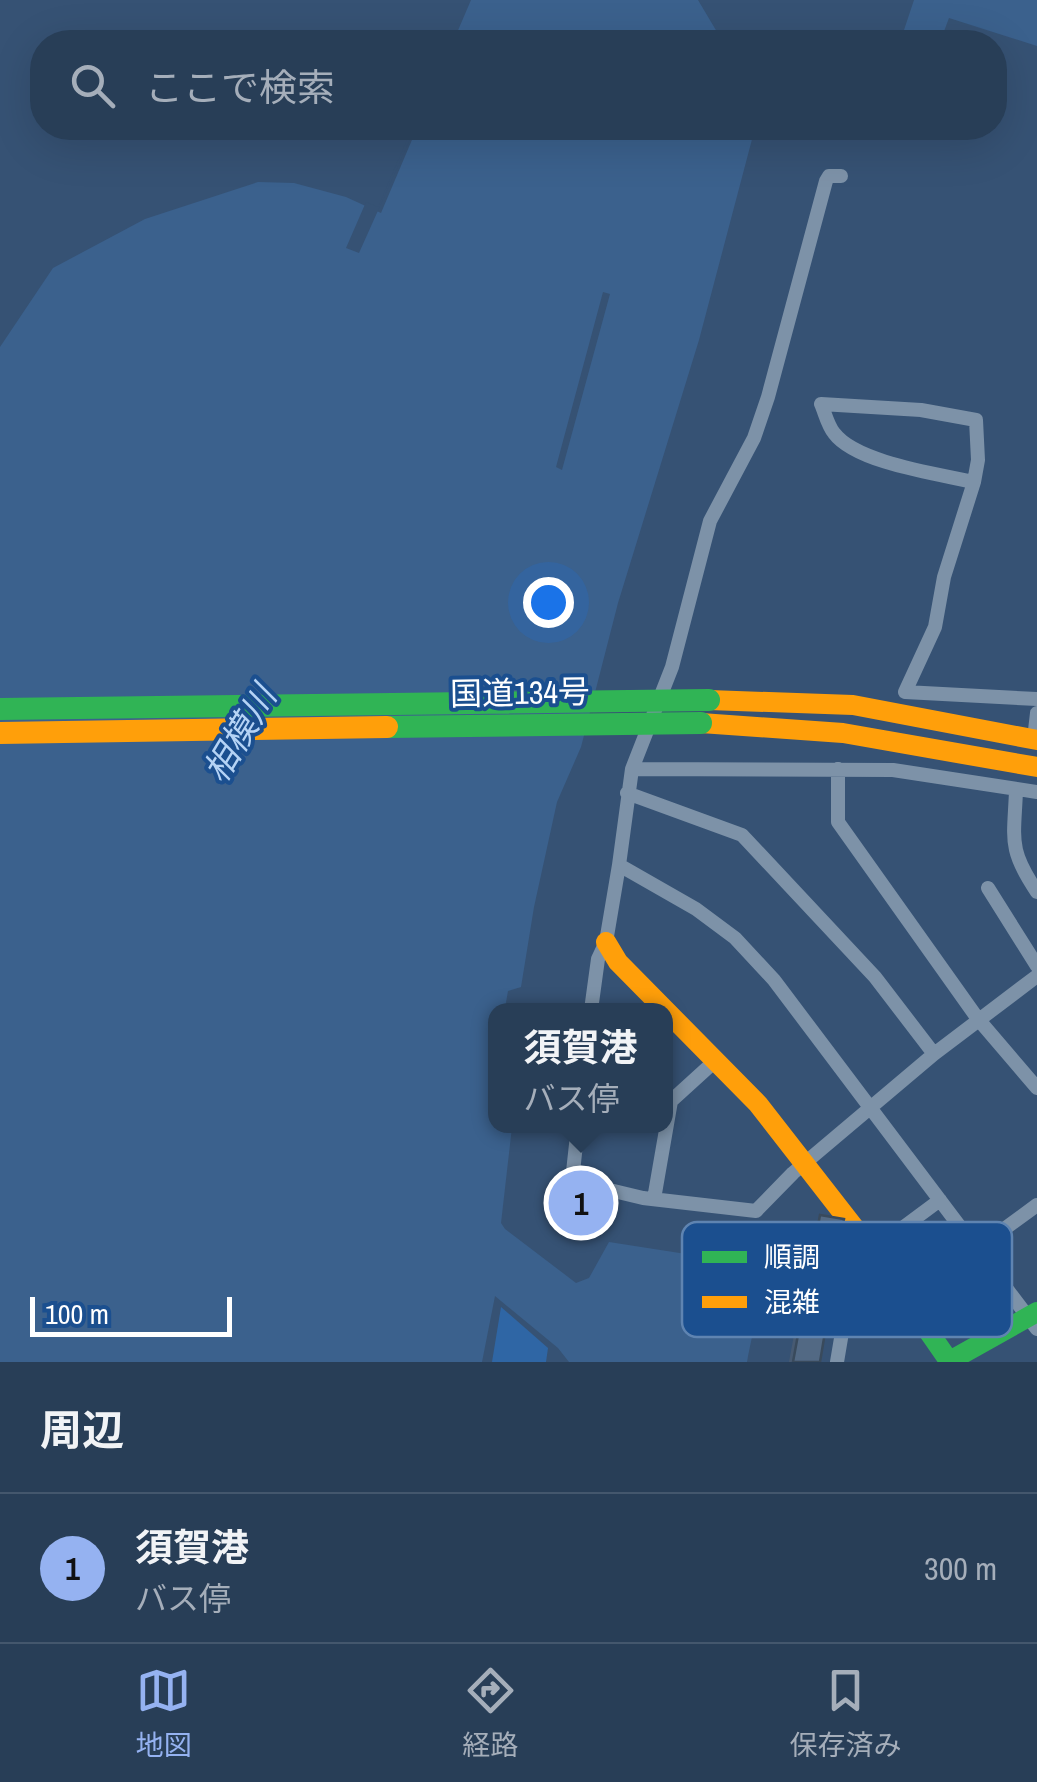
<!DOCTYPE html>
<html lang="ja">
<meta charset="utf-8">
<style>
:root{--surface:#283e57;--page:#30455d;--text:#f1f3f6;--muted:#a5aeba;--line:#44576d;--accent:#95b2f1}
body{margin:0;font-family:"Archivo Narrow","Noto Sans JP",sans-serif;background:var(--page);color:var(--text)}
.scale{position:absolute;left:30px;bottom:25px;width:202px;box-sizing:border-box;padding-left:10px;border:5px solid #fff;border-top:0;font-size:28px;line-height:35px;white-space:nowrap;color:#fff;-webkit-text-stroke:8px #1b4f8f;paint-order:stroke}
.you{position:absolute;left:548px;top:602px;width:35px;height:35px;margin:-25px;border:8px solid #fff;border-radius:50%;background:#1a73e8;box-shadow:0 0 0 15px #1a73e833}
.badge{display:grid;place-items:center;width:65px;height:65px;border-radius:50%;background:var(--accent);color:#111;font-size:32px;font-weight:700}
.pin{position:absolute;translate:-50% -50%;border:5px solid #fff;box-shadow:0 2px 10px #0006}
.popup{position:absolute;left:488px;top:1003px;width:185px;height:130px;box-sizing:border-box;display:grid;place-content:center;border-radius:20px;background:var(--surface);filter:drop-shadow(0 2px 8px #0005);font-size:32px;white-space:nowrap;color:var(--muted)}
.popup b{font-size:38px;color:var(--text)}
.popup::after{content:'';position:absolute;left:50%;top:100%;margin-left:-20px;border:20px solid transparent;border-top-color:var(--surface)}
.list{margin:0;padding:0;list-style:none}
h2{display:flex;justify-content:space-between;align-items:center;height:130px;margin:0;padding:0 40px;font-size:42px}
h2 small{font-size:32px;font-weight:400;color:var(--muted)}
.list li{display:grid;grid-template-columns:65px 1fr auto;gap:30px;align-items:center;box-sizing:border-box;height:150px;padding:0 40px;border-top:2px solid var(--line)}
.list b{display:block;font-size:38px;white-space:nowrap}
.list p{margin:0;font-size:32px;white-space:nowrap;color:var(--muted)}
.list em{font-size:32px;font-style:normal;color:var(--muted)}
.icon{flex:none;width:55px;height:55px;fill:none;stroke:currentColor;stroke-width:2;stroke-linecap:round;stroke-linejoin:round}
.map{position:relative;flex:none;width:1037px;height:1362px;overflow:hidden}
.search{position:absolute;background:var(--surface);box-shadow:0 10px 40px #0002;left:30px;right:30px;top:30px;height:110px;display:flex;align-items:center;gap:25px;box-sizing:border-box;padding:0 35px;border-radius:40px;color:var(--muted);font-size:38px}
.sheet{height:280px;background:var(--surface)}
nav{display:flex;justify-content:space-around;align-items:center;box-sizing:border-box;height:140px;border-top:2px solid var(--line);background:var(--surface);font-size:28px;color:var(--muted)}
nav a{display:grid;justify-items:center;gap:5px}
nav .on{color:var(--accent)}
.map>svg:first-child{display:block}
.green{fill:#2f66a5}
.water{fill:#3b618d}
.pier{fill:#365274}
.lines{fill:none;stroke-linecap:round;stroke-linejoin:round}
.street{stroke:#7d92a8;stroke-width:14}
.fast{stroke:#30b455;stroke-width:20}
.slow{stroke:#ff9f0a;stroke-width:20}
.fast-bridge{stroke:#30b455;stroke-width:22}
.slow-bridge{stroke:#ff9f0a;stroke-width:22}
.wall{fill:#475a72}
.building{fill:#526984;stroke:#394a5c;stroke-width:2.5}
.labels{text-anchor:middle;stroke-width:8;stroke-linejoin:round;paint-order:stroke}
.street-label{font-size:32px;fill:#fff;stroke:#1b4f8f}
.water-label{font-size:35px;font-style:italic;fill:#b5d3f5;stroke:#1b4f8f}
.key{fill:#1b4f8f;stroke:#5f84b1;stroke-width:2.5}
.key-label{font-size:28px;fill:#fff}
</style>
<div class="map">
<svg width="1037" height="1362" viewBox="0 0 1037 1362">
<rect width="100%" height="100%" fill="#365274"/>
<!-- green -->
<path class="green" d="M501 1307 548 1348 546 1362H492Z"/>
<!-- water -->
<path class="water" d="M471 0H698L723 42H453Z
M914 0H1037V46L949 18 940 42H900Z
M417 128H755L699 340 618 603 581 747 557 802 534 907 521 987 508 991 505 1008 512 1010H496V1126L512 1127 501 1223 505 1229 576 1283 589 1278 609 1242 731 1261C771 1281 753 1326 747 1362H569L558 1348 495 1296 482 1362H0V347L53 268 145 219 258 182 294 183 346 197 381 213Z"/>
<!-- pier -->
<path class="pier" d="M412 128H415L359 253 346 248 366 202 378 207Z
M603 292 610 294 562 470 556 467Z"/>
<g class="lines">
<!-- street -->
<path class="street" d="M974 482C939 474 856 463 834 433 828 426 825 413 821 404L921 410 976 420 978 460 974 482 944 577 935 627 905 692 1037 699
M1034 739 1037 713
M632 769 893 770 1037 792
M838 769V822L978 1019 1037 1088
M1016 791C1014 840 1008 849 1037 892
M627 793 742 835 875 977 934 1054
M619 865 696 909 735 938 774 980 1037 1329
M988 888 1037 966
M591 1010 598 959 606 942 619 865 632 769 672 667 710 521 754 438 768 397 826 181 829 176H841
M578 1126 572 1181 643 1198 756 1211 793 1173 934 1054 1037 976
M654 1199 671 1101 715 1061
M977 1249 1037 1205
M870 1252 940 1200
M837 1362 859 1232"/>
<!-- fast -->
<path class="fast" d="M874 1253 949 1361
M948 1362 1037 1312"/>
<!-- slow -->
<path class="slow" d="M709 700 853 705 1037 740
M701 723 843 733 1037 767
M606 942 618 962 758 1104 874 1253"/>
<!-- fast-bridge -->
<path class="fast-bridge" d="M0 709 709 700
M387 727 701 723"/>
<!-- slow-bridge -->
<path class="slow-bridge" d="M0 733 387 727"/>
</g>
<!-- wall -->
<path class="wall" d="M820 1215V1362H789L812 1237Z"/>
<!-- building -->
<path class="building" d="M820 1215 844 1219 820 1362H793Z"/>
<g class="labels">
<!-- street labels -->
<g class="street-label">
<text transform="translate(520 693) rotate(-1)" y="11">国道134号</text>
</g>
<!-- water labels -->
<g class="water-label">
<text transform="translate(240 734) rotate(-59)" y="12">相模川</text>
</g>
</g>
<!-- legend -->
<rect x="682" y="1222" width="330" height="115" rx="15" class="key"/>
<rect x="702" y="1251" width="45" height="12" fill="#30b455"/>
<rect x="702" y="1296" width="45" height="12" fill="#ff9f0a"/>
<g class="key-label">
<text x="764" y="1267">順調</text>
<text x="764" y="1312">混雑</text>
</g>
</svg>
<div class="scale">100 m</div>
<div class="you"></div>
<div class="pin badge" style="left:581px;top:1203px">1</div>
<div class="popup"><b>須賀港</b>バス停</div>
<div class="search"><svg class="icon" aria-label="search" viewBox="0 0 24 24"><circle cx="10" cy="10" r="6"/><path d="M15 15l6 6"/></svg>ここで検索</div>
</div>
<section class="sheet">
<h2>周辺<small></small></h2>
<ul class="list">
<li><span class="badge">1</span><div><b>須賀港</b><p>バス停</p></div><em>300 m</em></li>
</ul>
</section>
<nav>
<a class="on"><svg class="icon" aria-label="map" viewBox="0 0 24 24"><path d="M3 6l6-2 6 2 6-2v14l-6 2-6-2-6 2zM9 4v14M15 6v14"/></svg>地図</a>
<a><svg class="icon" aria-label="directions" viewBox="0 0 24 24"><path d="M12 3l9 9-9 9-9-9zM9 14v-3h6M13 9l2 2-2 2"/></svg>経路</a>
<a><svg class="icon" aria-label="saved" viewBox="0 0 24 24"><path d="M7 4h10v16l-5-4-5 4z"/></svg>保存済み</a>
</nav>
